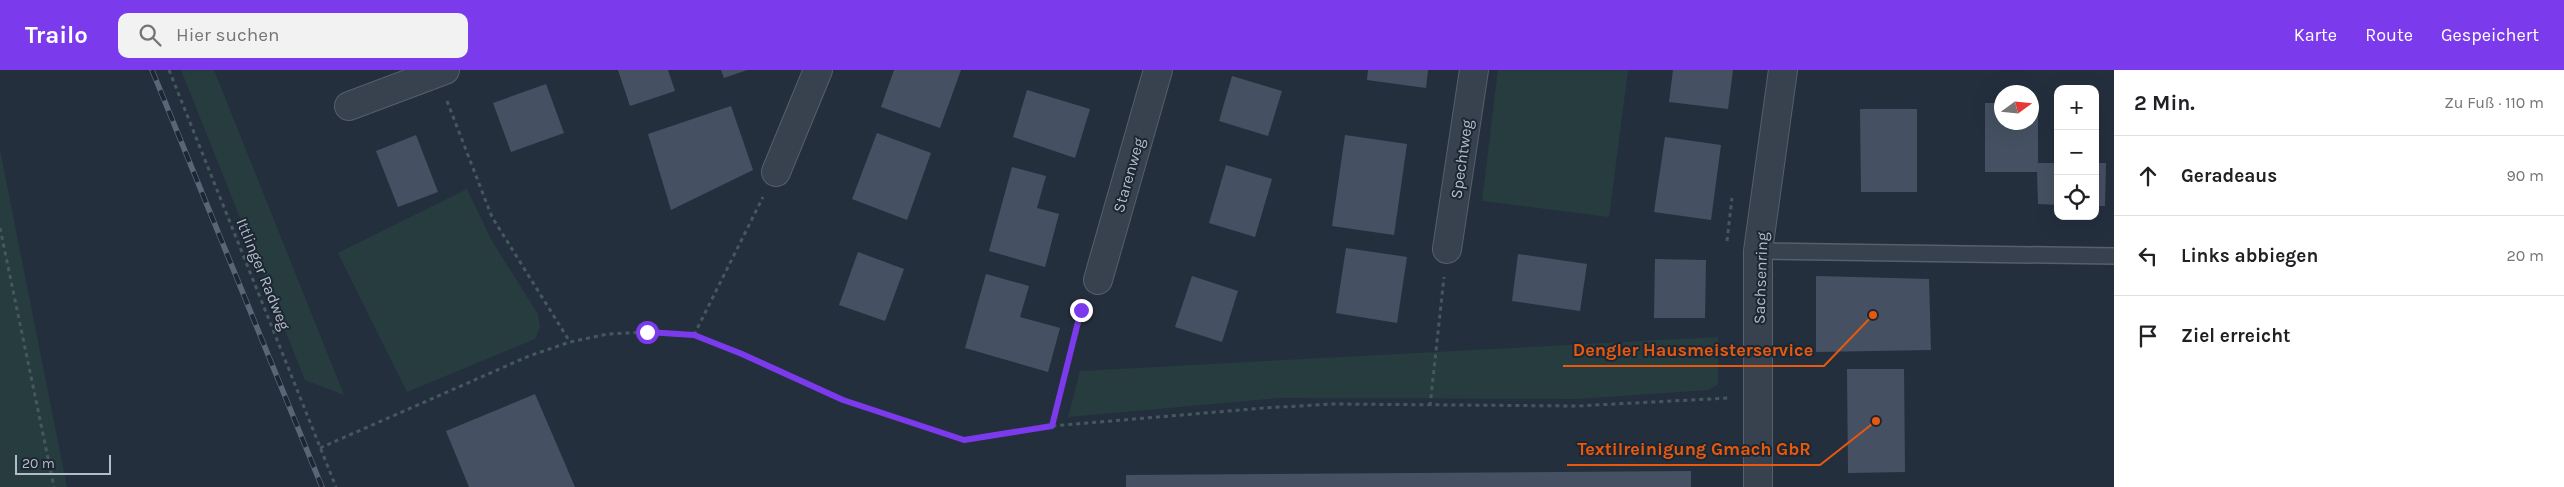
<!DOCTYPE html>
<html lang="de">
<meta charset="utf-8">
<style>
:root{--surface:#fff;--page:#f2f2f2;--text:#202124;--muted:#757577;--line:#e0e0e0;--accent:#7c3aed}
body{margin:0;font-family:Karla,sans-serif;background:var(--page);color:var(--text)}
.controls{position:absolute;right:15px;top:15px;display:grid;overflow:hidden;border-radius:10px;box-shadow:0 5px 20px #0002}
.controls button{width:45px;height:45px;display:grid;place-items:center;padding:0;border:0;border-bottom:1px solid var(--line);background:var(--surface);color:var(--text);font:25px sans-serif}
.compass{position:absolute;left:1994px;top:15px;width:45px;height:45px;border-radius:50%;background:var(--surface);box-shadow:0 5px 20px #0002;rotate:75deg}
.scale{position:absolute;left:15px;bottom:12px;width:96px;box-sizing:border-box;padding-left:5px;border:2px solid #b4bcc9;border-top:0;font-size:14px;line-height:18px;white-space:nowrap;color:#b4bcc9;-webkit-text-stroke:4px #1d2633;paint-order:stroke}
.stop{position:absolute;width:15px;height:15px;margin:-11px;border:4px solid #7c3aed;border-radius:50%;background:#fff}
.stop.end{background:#7c3aed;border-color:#fff;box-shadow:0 1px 5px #0008}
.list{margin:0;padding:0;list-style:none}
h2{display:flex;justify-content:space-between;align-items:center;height:65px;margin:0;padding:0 20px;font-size:21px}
h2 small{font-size:16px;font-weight:400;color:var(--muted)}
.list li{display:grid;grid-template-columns:32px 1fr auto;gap:15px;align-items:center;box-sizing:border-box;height:80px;padding:0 20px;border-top:1px solid var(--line)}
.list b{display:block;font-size:19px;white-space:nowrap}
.list em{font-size:16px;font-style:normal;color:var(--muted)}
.icon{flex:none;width:28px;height:28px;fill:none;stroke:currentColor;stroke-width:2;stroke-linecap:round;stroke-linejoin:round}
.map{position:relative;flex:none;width:2114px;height:417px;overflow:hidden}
header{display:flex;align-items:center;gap:30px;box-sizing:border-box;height:70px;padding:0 25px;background:var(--accent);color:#fff}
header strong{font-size:24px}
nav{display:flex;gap:28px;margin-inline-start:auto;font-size:18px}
.search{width:350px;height:45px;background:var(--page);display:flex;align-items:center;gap:12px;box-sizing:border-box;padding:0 18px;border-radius:10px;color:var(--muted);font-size:19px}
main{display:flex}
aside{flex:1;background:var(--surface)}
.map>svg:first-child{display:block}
.green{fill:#263c3f}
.building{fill:#455162}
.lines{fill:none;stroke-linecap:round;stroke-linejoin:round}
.service-casing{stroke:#565f6c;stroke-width:18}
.minor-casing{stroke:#565f6c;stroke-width:30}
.path{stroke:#44595c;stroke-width:3;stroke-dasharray:4 4;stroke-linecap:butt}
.service{stroke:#38414e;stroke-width:15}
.minor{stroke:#38414e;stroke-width:28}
.rail-casing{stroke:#5a6575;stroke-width:5.5}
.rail{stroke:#1d2633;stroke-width:4;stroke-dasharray:11;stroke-linecap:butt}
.route{stroke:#7c3aed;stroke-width:6}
.labels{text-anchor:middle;stroke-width:4;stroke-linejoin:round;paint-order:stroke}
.street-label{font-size:16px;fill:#b4bcc9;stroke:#1d2633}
.leader{fill:none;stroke:#e8590c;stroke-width:2}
.callout-dot{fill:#e8590c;stroke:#1d2633;stroke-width:2}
.callout-label{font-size:18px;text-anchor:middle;font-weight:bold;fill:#e8590c;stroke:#1d2633;stroke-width:4;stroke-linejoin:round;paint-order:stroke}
</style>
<header>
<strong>Trailo</strong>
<div class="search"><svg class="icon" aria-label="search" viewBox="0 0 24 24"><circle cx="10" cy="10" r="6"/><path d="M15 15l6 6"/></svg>Hier suchen</div>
<nav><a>Karte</a><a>Route</a><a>Gespeichert</a></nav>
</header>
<main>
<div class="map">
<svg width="2114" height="417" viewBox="0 0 2114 417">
<rect width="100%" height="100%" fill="#242f3e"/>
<!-- green -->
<path class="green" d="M181 0H214L344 325 305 310Z
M1498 0H1628L1609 147 1482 131Z
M0 80 67 417H0Z
M467 119 492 171 538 244 540 257 535 269 407 322 338 183Z
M1718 267V314L1709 320 1577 329 1279 328 1068 347 1080 301Z"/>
<!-- building -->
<path class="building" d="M618 0H668L675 21 630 36Z
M721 0H747L724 8Z
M894 0H961L940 58 881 37Z
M1368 0H1428L1426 18 1367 10Z
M1673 0H1733L1728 39 1669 32Z
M1232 6 1282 21 1268 66 1219 51Z
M546 14 564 63 511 82 493 33Z
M1027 20 1090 39 1075 88 1013 67Z
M1985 33H2001V52H2031V33H2038V93H2058V135L2038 134 2037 102H1985Z
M731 36 753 100 671 140 648 64Z
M1860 39H1917V122H1861Z
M877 63 931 83 907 150 852 129Z
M416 65 438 122 398 137 376 81Z
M1345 65 1407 74 1394 165 1332 156Z
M1665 67 1721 75 1711 150 1654 142Z
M2095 93H2106L2105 136H2095Z
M1226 95 1272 109 1255 167 1209 153Z
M1012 97 1046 106 1037 138 1059 144 1045 197 989 181Z
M1346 178 1407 187 1397 253 1336 243Z
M858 182 904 199 885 251 839 235Z
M1518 184 1587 194 1580 241 1512 231Z
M1655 189 1706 190 1705 248H1654Z
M986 204 1029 216 1020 247 1060 258 1048 302 965 278Z
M1192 206 1238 221 1222 272 1175 257Z
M1816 206 1929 209 1931 280 1816 282Z
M1847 299H1904L1905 402 1848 403Z
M535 324 575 417H469L446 361Z
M1691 401V417H1126V405Z"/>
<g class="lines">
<!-- service casing -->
<g class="service-casing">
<path id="service" d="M1758 181 2114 186"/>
</g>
<!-- minor casing -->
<g class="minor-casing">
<path id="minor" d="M349 36 445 0
M776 102 818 0
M1447 179 1474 0
M1098 210 1158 0
M1758 417V181L1783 0"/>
</g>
<!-- path -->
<path class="path" d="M169 0 336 417
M447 31 492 147 570 272
M0 158 54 417
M1727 171 1732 128
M694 265 763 127
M1430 336 1444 207
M1052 356 1084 236
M320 378 529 286 570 272 608 264 647 262 694 265 742 284 843 329 964 370 1052 356 1264 338 1333 334 1577 336 1729 328"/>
<!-- service -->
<use href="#service" class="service"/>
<!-- minor -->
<use href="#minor" class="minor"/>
<!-- rail casing -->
<g class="rail-casing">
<path id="rail" d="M152 0 322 417"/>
</g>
<!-- rail -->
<use href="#rail" class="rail"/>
</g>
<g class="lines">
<!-- route -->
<path class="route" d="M647 262 694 265 742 284 843 330 964 370 1052 356 1081 240"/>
</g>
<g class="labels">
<!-- street labels -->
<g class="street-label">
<text transform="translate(1461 89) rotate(-82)" y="6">Spechtweg</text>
<text transform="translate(1128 105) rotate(-74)" y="6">Starenweg</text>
<text transform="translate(264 204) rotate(68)" y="6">Ittlinger Radweg</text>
<text transform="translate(1760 208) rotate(-88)" y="6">Sachsenring</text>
</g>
</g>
<!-- callouts -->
<path class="leader" d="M1873 245L1824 296H1563M1876 351L1820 395H1567"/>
<g class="callout-dot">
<circle cx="1873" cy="245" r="5"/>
<circle cx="1876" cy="351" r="5"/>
</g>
<g class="callout-label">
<text x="1693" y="286">Dengler Hausmeisterservice</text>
<text x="1694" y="385">Textilreinigung Gmach GbR</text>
</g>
</svg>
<div class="controls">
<button>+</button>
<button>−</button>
<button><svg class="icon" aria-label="locate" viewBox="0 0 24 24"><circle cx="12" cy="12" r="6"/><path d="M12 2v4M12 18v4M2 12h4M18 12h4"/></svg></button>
</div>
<svg class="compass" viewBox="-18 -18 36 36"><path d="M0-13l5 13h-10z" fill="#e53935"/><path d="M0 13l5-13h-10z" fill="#757577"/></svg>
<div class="scale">20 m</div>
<div class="stop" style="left:647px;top:262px"></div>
<div class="stop end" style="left:1081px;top:240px"></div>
</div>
<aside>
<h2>2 Min.<small>Zu Fuß · 110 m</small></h2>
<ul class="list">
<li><svg class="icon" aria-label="ahead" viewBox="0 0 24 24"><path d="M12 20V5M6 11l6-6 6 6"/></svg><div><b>Geradeaus</b></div><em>90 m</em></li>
<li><svg class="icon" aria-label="left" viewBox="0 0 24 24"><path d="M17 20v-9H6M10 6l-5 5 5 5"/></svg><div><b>Links abbiegen</b></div><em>20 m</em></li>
<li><svg class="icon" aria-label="arrive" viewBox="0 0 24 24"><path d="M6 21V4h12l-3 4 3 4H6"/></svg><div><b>Ziel erreicht</b></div></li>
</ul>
</aside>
</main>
